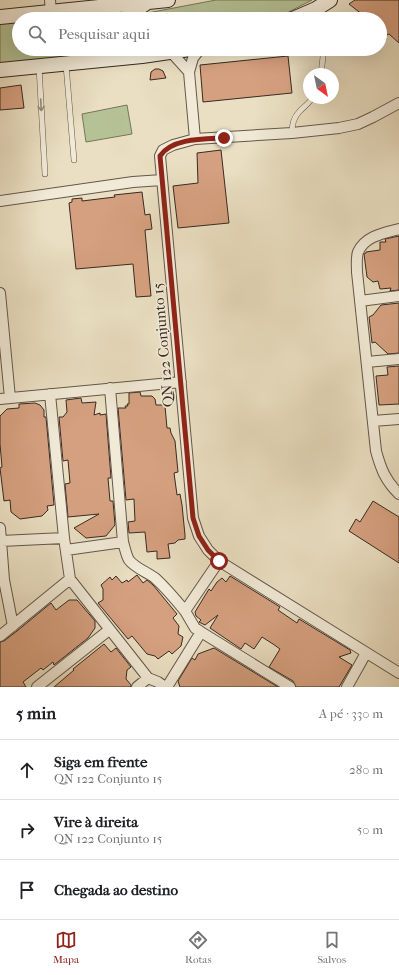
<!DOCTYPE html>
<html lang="pt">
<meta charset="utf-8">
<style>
:root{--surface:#fff;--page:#f6f6f6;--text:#202124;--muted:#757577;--line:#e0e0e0;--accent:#8f2418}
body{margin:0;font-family:"IM FELL French Canon",serif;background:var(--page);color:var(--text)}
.compass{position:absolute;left:303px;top:68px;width:36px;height:36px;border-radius:50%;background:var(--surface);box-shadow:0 4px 16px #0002;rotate:147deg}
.stop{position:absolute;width:12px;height:12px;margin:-9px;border:3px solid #8f2418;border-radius:50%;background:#fff}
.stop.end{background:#8f2418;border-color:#fff;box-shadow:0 1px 4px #0008}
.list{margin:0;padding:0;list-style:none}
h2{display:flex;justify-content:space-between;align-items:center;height:52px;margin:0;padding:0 16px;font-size:17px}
h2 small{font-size:13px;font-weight:400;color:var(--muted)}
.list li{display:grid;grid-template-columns:26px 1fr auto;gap:12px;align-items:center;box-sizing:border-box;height:60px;padding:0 16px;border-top:1px solid var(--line)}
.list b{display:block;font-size:15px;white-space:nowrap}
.list p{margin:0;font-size:13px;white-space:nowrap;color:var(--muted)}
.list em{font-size:13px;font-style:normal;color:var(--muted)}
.icon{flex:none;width:22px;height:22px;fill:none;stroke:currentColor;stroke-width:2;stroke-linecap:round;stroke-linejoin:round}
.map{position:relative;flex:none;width:399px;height:687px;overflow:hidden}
.search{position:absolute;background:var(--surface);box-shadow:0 4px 16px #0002;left:12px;right:12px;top:12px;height:44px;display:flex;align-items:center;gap:10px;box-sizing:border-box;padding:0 14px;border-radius:22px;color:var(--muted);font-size:15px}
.sheet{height:232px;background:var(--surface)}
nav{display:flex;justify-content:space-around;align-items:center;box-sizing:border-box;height:56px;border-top:1px solid var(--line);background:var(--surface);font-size:11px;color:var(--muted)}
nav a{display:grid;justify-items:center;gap:2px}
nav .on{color:var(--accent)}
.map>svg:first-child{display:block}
.green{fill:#b5c295;stroke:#76765c}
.building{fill:#d5a07f;stroke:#382a23}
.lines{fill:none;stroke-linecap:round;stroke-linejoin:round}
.service-casing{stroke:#64574b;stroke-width:6}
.minor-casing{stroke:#64574b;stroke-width:12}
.secondary-casing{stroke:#382a23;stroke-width:16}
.service{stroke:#f1ead7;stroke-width:5}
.minor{stroke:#f1ead7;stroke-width:10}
.secondary{stroke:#f1ead7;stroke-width:14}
.oneway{stroke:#948a7d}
.route{stroke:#8f2418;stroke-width:5}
.labels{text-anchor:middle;stroke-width:3;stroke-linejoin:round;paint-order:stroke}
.street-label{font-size:15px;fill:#382a23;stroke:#f1ead7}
</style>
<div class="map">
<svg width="399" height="687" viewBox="0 0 399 687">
<rect width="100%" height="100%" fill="#eadfc2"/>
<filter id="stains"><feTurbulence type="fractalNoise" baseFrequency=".005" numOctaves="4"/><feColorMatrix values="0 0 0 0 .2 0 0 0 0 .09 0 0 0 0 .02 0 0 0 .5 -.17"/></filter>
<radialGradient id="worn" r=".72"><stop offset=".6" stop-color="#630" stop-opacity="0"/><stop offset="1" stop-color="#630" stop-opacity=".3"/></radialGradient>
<!-- green -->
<path class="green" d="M216 0H312L275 19H136L142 14Z
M126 10 120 19H43Z
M19 22V49H125L127 52 0 63V24Z
M127 105 132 134 86 142 82 114Z"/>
<!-- building -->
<path class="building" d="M355 0H399V43L389 34 387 35 380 29V19H368L349 4Z
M288 56 292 93 203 102 200 65Z
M159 69 163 71 166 78 150 80 151 72 155 69Z
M21 85 24 108 0 110V88Z
M221 150 229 223 178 228 173 186 198 183 197 153Z
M142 192 145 215 150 214 152 229 145 230 151 296 136 297 133 264 76 269 69 203 72 202V199L82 198V201L115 197 114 195Z
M399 236V290L390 291 391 288 380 289 378 281 373 282 367 277 364 254 366 253V252L380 250V242H386L385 239Z
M399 303V353L388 354 375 342 372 343 369 317 373 315 381 305Z
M399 366V404L379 405 376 376 388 375 387 367Z
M140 392 141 396H152L155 399 156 405H162L165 406 167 428H170L171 433 175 441 178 472 174 473 177 495 180 494 182 505 185 535V539L178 540 175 543 168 544 170 558 157 559V551L147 552 145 532 129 533 128 522 135 521 134 499 126 500 118 408H126L125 406H128L127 404H129V393Z
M81 398 82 403 96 402 94 415 100 413V415L106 414 111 478H108L110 501H113L115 525 106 536 86 538 74 528 99 514 68 517 65 484 70 483 68 460 63 461 59 417H63L67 412 66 400Z
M35 403 40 405 44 410V417H46L54 505 47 506 48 510 42 516 20 519 11 512 10 500 4 501 0 468 2 467 0 444V416L7 409 19 408V404Z
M373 501 399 517V563L349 531 356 519 360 522Z
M137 575 143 583 147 580 153 585 177 614 173 618 179 626 178 634 183 637 181 646 172 654 169 651 158 659 155 656 147 654 132 636 128 639 98 603 103 600V589L101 585 110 577 112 580 116 576 122 583 127 580 128 582Z
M230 576 280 607 278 610 297 623 299 619 350 650 351 653 339 657 352 665 339 687H296L293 681 269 667 280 649 273 644 262 637 254 649 245 643 241 649 210 628 218 615 205 625 199 622 201 620 196 616 195 612 209 589 211 591 217 582 222 578 226 582Z
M69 600H77L95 621V628L88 638 54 665 53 662 43 670 41 668 23 682 26 687H0V642L4 641 17 631 51 603 56 610Z
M104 644 111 652 116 648 131 667 127 670 126 679 131 685V687H54L74 670 73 669Z
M214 648 278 687H180L178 681 192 658 195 660 198 654Z"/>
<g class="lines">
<!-- service casing -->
<g class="service-casing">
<path id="service" d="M66 65 74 160
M39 67 45 174
M321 74 323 57 322 49
M292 133C292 126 293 118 299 112 303 107 309 104 312 98"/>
</g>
<!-- minor casing -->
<g class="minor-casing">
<path id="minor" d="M50 0 51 12
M171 52 189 72
M399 103 373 117 358 124 339 128 292 133 195 139 173 145 163 150 160 156 193 518 199 536 208 550 219 561 399 673
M195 139 189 72 193 58 200 49
M0 201 133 182 162 180
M399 229C384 233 365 236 358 252 356 258 357 266 357 272L376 451C381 469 385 480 399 494
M0 293 10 398
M360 301 399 296
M367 362 399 359
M110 388 123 542C125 548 126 555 129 560 135 568 147 572 155 578 166 588 176 600 185 611
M0 399 181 382
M373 421 399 419
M0 528 4 580 13 626
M1 541 64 538
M66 550 123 542
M70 579 148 678 158 682 165 687
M201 632 290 687
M0 636 70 579 64 538 50 394
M37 687 109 630
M137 687 148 678
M167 687 201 632 195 628 185 611 219 561
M347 687 366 653"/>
</g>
<!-- secondary casing -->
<g class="secondary-casing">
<path id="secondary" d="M0 17 168 0
M125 19 132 12 145 4
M293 19 316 9 330 0
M0 70 142 56 190 49"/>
</g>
<!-- service -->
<use href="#service" class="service"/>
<!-- minor -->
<use href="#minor" class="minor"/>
<!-- secondary -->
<use href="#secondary" class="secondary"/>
</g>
<!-- one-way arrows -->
<defs><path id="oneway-shaft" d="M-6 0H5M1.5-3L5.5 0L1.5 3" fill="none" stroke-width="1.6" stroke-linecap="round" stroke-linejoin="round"/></defs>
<use class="oneway" href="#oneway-shaft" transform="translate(41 105) rotate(87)"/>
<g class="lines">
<!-- route -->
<path class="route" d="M219 561 208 550 199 536 193 518 160 156C172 138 204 139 224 138"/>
</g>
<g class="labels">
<!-- street labels -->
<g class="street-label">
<text transform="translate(163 345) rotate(-95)" y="5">QN 122 Conjunto 15</text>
</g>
</g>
<rect width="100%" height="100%" filter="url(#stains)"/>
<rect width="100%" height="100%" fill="url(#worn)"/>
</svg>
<svg class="compass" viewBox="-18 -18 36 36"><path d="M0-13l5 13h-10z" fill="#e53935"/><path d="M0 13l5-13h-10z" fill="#757577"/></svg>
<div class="stop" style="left:219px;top:561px"></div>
<div class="stop end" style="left:224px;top:138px"></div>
<div class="search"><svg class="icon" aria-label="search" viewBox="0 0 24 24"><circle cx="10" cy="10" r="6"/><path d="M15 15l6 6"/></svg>Pesquisar aqui</div>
</div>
<section class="sheet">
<h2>5 min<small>A pé · 330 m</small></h2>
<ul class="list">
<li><svg class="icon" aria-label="ahead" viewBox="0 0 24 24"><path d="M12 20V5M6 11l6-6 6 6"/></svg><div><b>Siga em frente</b><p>QN 122 Conjunto 15</p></div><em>280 m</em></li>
<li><svg class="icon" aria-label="right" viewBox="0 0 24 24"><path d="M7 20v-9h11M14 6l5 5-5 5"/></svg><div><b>Vire à direita</b><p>QN 122 Conjunto 15</p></div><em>50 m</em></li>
<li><svg class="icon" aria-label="arrive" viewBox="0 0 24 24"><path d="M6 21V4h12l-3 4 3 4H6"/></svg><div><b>Chegada ao destino</b></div></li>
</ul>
</section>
<nav>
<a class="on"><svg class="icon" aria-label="map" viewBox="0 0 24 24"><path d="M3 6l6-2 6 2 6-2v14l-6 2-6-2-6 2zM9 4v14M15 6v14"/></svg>Mapa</a>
<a><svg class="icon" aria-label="directions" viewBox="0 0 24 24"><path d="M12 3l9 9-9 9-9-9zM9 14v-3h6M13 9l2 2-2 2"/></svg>Rotas</a>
<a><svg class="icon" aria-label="saved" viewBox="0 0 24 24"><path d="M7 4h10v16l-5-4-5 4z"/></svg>Salvos</a>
</nav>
